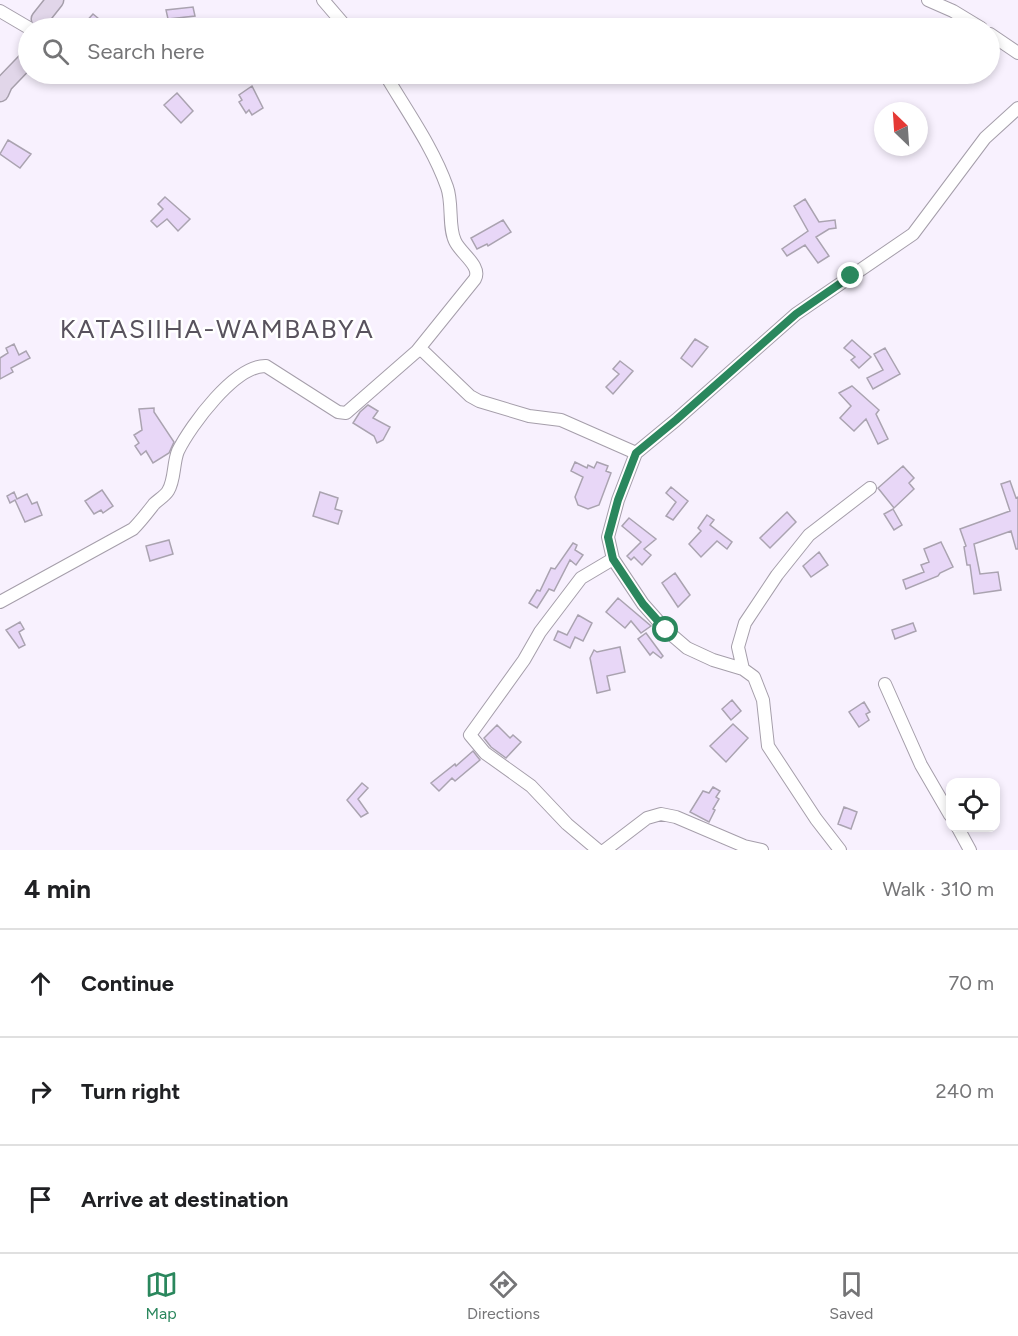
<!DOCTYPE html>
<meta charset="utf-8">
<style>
:root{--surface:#fff;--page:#f6f6f6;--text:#202124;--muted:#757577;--line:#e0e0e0;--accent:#2a875d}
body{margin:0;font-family:Figtree,sans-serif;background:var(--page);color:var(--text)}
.controls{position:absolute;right:18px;bottom:18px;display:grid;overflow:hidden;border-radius:12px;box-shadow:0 3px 9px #0003}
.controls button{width:54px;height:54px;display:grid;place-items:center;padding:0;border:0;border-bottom:2px solid var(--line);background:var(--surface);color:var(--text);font:30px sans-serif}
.compass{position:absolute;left:874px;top:102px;width:54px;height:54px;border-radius:50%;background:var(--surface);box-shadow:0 3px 9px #0003;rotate:335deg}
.stop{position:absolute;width:18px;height:18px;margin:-14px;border:4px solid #2a875d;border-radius:50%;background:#fff}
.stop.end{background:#2a875d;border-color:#fff;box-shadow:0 2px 6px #0008}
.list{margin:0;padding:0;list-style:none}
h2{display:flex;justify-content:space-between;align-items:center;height:78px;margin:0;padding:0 24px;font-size:26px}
h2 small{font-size:20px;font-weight:400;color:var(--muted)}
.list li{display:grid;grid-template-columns:39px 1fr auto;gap:18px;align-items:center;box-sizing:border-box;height:108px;padding:0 24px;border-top:2px solid var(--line)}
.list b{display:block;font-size:22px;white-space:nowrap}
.list em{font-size:20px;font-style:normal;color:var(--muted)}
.icon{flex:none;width:33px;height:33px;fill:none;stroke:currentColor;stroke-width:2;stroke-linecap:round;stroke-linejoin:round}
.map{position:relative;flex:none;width:1018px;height:850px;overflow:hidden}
.search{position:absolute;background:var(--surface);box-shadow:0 3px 9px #0003;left:18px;right:18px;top:18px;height:66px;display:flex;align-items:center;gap:15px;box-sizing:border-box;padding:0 21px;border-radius:33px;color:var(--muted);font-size:22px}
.sheet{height:402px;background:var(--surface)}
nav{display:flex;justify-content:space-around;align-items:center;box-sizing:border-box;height:84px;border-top:2px solid var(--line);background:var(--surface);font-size:16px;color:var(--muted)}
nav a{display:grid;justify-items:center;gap:3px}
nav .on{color:var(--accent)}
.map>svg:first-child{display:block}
.building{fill:#e8d7f7;stroke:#aaa3b0;stroke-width:1.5}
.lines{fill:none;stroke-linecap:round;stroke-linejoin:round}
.street-casing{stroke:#a59eaa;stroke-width:14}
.secondary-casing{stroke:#a59eaa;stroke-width:19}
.street{stroke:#fff;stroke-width:12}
.secondary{stroke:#e1d6e9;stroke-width:16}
.route{stroke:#2a875d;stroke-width:8}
.labels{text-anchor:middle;stroke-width:5;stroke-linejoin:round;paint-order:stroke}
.quarter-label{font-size:26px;letter-spacing:1.5px;fill:#58525d;stroke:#fff}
</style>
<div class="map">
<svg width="1018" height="850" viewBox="0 0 1018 850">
<rect width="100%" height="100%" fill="#f8f1fe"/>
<!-- building -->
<path class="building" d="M193 7 195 16 168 19 166 10Z
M93 14 110 28H89L84 24Z
M252 86 263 108 252 115 249 110 246 113 239 102 242 100 239 95Z
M177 93 193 111 181 123 164 105Z
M8 140 31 154 20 168 0 154Z
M165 197 190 219 178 231 167 219 157 227 151 221 163 209 158 204Z
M805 199 819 222 835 220 836 228 829 229 816 237 829 256 818 263 805 245 787 256 782 249 808 231 794 206Z
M503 220 511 232 488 246 487 244 477 249 471 238Z
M695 339 708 347 692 367 681 358Z
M852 340 871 357 859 368 851 360 855 357 844 348Z
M14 344 19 355 26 351 30 358 11 368 13 372 0 379V358L8 353 6 348Z
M885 348 900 374 873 389 867 378 883 370 874 354Z
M620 361 633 371 613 394 606 387 619 374 613 369Z
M852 386 879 410 876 414 888 439 878 444 866 419 854 431 840 418 851 406 839 393Z
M368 405 378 411 373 418 390 427 383 440 377 443 374 436 353 423 360 412Z
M154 408V412L174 442 169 453 153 463 146 451 141 455 135 446 139 443 134 435 142 430 139 409Z
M575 462 587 468 588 465 594 468 597 462 608 466 606 471 611 473 599 505 588 509 578 505 575 497 583 477 571 471Z
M903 466 914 478 909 483 914 489 894 508 878 488Z
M1010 481 1016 498 1018 497V549H1016L1011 531 974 544 980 574 998 572 1001 590 974 594 970 565H967L964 547 966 546 960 529 1010 511 1001 484Z
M671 487 688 501 673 520 666 516 676 502 666 493Z
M102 490 113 506 103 513 101 510 94 514 85 501Z
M14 492 17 499 27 494 32 504 37 502 42 515 25 522 15 500 10 503 7 496Z
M320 492 338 498 335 509 342 511 338 524 313 516Z
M893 509 902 525 894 530 884 514Z
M787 512 796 522 770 548 760 538Z
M707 515 714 520 710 525 732 542 727 549 717 541 701 557 689 544 701 531 698 528Z
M629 518 656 539 644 549 651 555 642 565 634 557 631 560 627 556 641 542 622 526Z
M169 540 173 554 150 561 146 546Z
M941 542 953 567 940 573 938 576 906 589 903 580 924 572 921 565 929 562 924 549Z
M573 543 577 545 575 550 583 555 576 565 570 560 554 591 549 589 537 608 529 603 537 590 540 591 551 568 555 569Z
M819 552 828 565 811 577 803 566Z
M675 573 690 595 678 607 662 583Z
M618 598 651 626 641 633 631 621 625 628 606 612Z
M578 615 592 623 583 641 575 637 570 648 554 640 558 631 567 635Z
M20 622 24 629 19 632 25 645 19 648 6 630Z
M913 623 916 631 895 639 892 630Z
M646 633 663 656 661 658 653 652 650 655 638 639Z
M620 647 625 672 607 676 610 690 597 693 590 658 594 650 597 652Z
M732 700 741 711 731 720 722 709Z
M864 702 870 712 866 714 869 720 859 727 849 712Z
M733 724 748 738 726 762 710 746Z
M497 725 510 738 513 735 521 742 506 758 491 747 484 738Z
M473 751 480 760 455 781 452 778 439 791 431 783 455 764 456 766Z
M362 783 368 788 358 799 368 813 361 817 347 800Z
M713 787 720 791 716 797 719 799 713 809 715 810 709 822 690 812 703 791 709 793Z
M844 807 857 812 851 829 838 824Z"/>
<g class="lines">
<!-- street casing -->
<g class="street-casing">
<path id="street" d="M323 0 347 28
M928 0 953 11 981 28
M0 11 29 28
M990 34 1018 53
M417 351 422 350 470 396 479 401 529 416 561 420 636 453
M0 602 133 529C141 521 147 513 154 504 158 500 165 496 168 491 175 480 173 463 178 451 191 425 235 365 266 366L338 412 346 413 417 351 475 279C482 266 460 253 455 241 448 227 453 203 447 187 433 147 406 110 385 74
M743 669 713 660 687 648 666 630 643 604 613 559 608 537 618 500 636 453 676 420 796 314 913 234 985 138 1018 108
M885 684 921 765 950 815
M958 828 970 850
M598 850 567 824 531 786 485 753 470 735 524 660 540 632 581 578 613 559
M605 850 647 818 661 814 676 817 744 846 762 850
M840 850 816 819 768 746 763 700 754 677 743 669 738 647 745 623 777 575 809 535 870 488"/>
</g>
<!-- secondary casing -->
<g class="secondary-casing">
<path id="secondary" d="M43 28 40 19 55 0
M0 93 4 84 28 59"/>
</g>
<!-- street -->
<use href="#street" class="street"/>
<!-- secondary -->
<use href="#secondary" class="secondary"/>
</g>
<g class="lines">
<!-- route -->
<path class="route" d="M666 630 643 604 613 559 608 537 618 500 636 453 676 420 796 314 851 276"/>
</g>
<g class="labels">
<!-- quarter labels -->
<g class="quarter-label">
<text x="217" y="338">KATASIIHA-WAMBABYA</text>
</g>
</g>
</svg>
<div class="controls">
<button><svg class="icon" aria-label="locate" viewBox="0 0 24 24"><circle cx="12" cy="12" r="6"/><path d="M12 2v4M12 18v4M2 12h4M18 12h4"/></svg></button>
</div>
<svg class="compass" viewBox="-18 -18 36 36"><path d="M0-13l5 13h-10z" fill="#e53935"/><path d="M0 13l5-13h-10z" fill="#757577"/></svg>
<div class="stop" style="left:666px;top:630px"></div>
<div class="stop end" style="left:851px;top:276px"></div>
<div class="search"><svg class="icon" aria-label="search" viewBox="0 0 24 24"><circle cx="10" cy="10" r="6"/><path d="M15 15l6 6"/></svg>Search here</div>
</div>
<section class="sheet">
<h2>4 min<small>Walk · 310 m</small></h2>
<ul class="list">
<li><svg class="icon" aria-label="ahead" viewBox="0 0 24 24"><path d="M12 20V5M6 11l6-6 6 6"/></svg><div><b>Continue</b></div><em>70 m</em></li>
<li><svg class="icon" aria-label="right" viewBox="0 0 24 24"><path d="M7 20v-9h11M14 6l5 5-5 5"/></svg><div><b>Turn right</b></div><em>240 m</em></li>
<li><svg class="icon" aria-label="arrive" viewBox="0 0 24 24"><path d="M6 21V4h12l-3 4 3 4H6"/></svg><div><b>Arrive at destination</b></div></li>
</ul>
</section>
<nav>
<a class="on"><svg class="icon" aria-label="map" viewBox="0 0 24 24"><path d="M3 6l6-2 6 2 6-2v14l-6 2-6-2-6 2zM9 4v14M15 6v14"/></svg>Map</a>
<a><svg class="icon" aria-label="directions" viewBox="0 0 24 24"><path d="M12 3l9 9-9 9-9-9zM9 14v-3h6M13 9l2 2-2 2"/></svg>Directions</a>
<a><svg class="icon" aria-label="saved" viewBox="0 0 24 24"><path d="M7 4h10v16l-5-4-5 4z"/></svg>Saved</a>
</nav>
